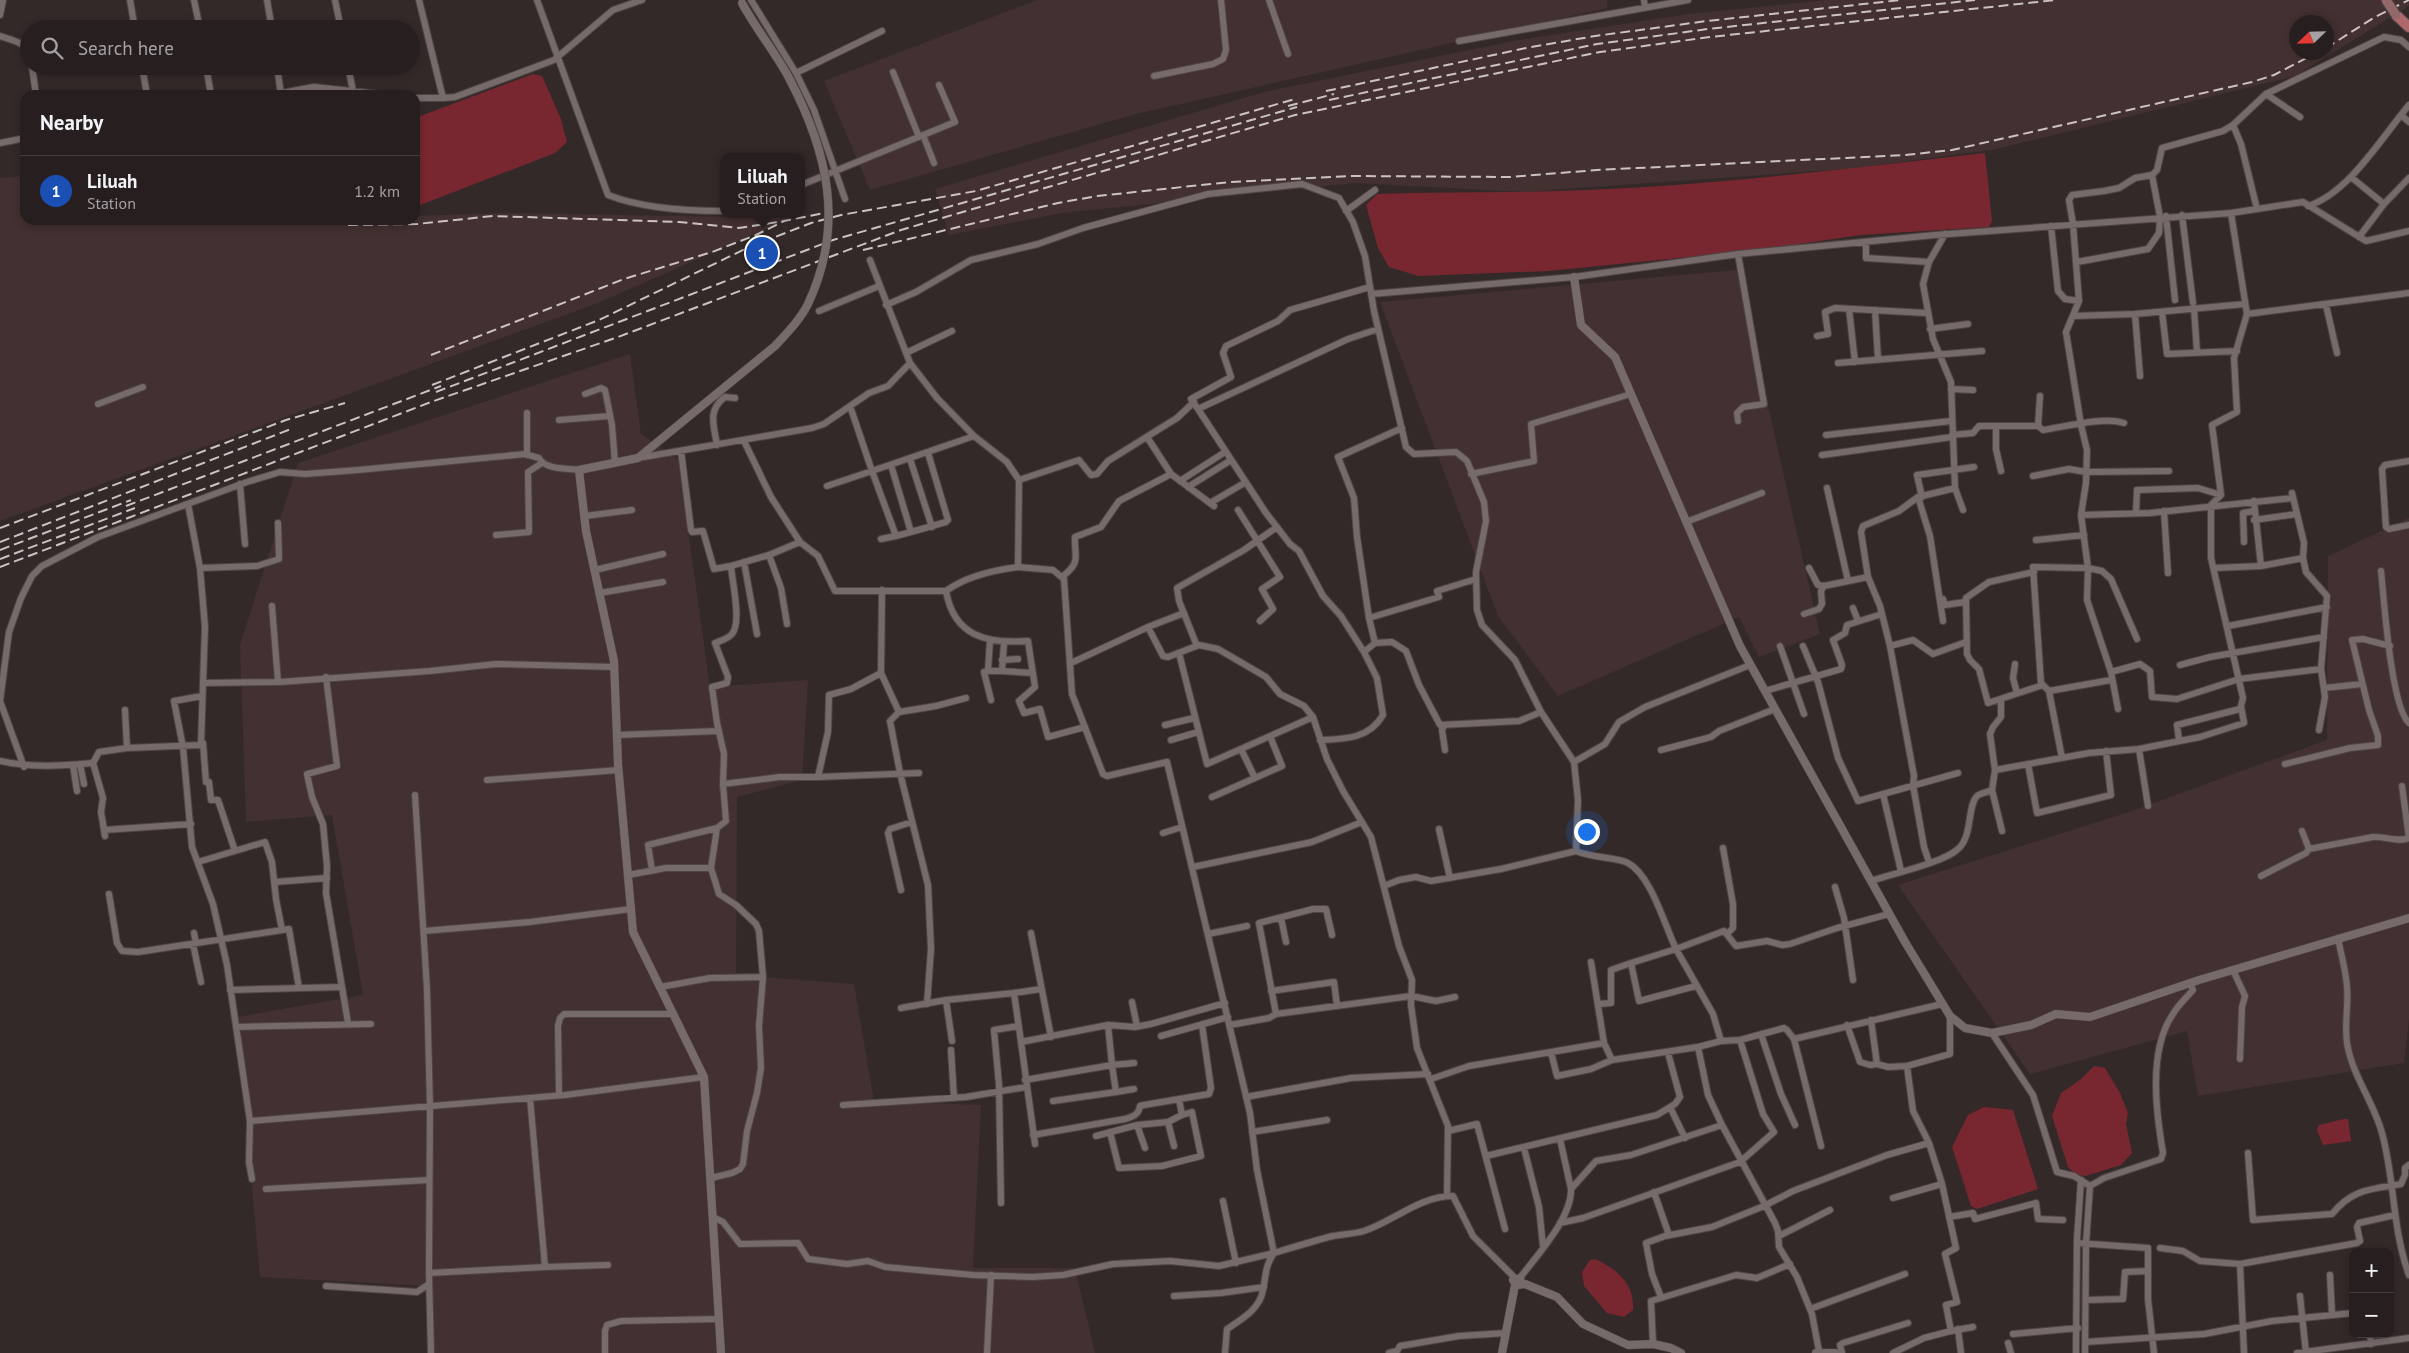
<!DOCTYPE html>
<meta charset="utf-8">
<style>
:root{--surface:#271f1f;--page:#2f2728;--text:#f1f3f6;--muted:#a4a2a4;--line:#433d3d;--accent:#8bbbb9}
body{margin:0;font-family:"PT Sans",sans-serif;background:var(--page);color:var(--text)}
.controls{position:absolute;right:15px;bottom:15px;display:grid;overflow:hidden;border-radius:10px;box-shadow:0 2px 8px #0003}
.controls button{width:45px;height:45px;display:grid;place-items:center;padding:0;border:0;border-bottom:1px solid var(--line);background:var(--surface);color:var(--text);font:25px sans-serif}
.compass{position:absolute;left:2289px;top:15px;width:45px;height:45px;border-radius:50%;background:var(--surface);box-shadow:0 2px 8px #0003;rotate:247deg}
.you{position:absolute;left:1586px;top:831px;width:18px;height:18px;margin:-12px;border:4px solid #fff;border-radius:50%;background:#1a73e8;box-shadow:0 0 0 8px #1a73e833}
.badge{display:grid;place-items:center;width:32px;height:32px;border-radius:50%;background:var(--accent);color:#fff;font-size:16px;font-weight:700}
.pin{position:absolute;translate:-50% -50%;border:2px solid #fff;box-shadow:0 1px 5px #0006}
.popup{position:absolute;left:720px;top:153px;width:85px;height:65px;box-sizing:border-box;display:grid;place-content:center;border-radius:10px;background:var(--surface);filter:drop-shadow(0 1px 4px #0005);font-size:16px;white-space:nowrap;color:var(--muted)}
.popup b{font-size:19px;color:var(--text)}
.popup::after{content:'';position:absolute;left:50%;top:100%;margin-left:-10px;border:10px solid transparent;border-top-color:var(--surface)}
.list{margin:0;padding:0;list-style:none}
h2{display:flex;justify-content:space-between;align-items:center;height:65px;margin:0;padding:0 20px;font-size:21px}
h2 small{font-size:16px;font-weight:400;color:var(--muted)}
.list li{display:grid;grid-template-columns:32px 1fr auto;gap:15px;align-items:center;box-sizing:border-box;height:70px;padding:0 20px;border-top:1px solid var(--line)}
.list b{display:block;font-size:19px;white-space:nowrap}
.list p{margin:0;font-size:16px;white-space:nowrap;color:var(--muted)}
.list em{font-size:16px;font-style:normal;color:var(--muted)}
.icon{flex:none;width:28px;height:28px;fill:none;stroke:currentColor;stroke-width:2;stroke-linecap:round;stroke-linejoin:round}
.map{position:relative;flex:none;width:2409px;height:1353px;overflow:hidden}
.search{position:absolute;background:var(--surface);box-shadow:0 2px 8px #0003;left:20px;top:20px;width:400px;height:55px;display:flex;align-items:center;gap:12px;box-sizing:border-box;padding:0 18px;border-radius:28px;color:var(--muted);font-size:19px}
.panel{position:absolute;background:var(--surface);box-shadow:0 2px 8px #0003;left:20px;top:90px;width:400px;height:135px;border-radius:15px}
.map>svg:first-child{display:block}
.built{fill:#433031;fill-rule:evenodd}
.water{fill:#782730}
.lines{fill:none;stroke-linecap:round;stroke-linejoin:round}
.minor-casing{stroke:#4e4545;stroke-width:8}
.tertiary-casing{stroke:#4e4545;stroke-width:9}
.primary-casing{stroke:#4e4545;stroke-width:12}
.minor{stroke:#776a6a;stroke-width:6}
.tertiary{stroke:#776a6a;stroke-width:8}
.primary{stroke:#ae676b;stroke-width:10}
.rail{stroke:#cbc3c3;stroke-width:2;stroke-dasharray:10 5;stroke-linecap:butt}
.tertiary-bridge-casing{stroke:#4e4545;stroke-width:9;stroke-linecap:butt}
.secondary-bridge-casing{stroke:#4e4545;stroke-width:11;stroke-linecap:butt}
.tertiary-bridge{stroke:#776a6a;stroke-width:8}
.secondary-bridge{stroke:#93686b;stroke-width:9}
</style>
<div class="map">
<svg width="2409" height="1353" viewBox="0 0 2409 1353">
<rect width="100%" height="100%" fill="#342929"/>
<!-- built -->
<path class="built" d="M1037 0H1607V8L1136 114 870 190 824 81Z
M1827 0H2409V6L2295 76 1992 150 1846 169 1522 192 1355 183 1062 213 949 235 935 189 1264 92 1513 41 1688 14ZM2296 22H2326V52H2296Z
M25 176V220H415V216L503 213 791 218 598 303 0 521V178Z
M1737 270 1820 634 1759 657 1739 617 1558 696 1498 616 1380 302Z
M630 354 641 434 678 459 710 687 808 680 802 780 737 797 736 975 854 984 874 1101 981 1105 973 1268H1075L1095 1353H430L429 1286 260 1277 237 1017 363 995 332 815 246 822 240 645 298 463Z
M2409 518V1019L2404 1063 2198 1096 2187 1031 2030 1074 1898 885 2126 813 2327 740 2328 556Z"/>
<!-- water -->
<path class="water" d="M533 74 542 76 561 119 567 142 555 153 415 207V118Z
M1985 153 1992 221 1989 227 1860 235 1759 250 1548 271 1418 276 1389 267 1378 248 1366 205 1377 194C1437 192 1498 193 1558 191 1701 187 1843 169 1985 153Z
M2094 1066 2105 1068 2120 1093 2128 1113 2126 1124 2132 1153 2121 1165 2085 1176 2075 1174 2068 1167 2052 1116 2061 1093 2080 1080Z
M1984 1107 2013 1110 2038 1189 1977 1209 1971 1206 1952 1147 1968 1115Z
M2344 1119H2348L2351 1141 2323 1145 2317 1130 2319 1125Z
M1595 1259C1617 1269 1635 1284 1633 1310L1624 1317 1607 1313 1584 1286 1582 1272 1590 1260Z"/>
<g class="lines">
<!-- minor casing -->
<g class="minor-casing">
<path id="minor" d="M130 0 135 29
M194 0 200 29
M267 0 272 29
M335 0 341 29
M419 0 443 98 455 97 554 60 613 10 642 0
M537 0 608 195C641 208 688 211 723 211
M751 0 796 73 814 110 845 199
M1269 0 1288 54
M1644 0 1645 8
M0 15 3 0
M0 36C11 40 26 42 29 55
M1459 41 1688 0
M32 66 36 95
M142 66 147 95
M206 66 211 95
M277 66 281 95
M348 66 353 91
M893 72 919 137
M796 73 882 31
M1154 76 1213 64 1223 59 1226 50 1221 0
M2266 94 2300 117
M271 95 314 87 388 95
M415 98H443
M2401 115 2409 122
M2233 125 2266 94 2384 37 2401 40 2409 47
M923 135 934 163
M0 143 25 138
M2351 177 2384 204 2409 178
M801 185 955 122 939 85
M2308 206C2349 193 2382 137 2409 105
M1346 211 1375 190
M2231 213 2247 314 2409 293
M2182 215 2193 303
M2166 216 2175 300
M2051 226 2058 291 2065 299 2079 301
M2359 237 2384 204
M1866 242V258L1929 262 1945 234
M870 260 910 363 937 398 974 436 1007 462 1019 480 1018 567 1053 570 1064 579 1072 694 1103 774 1107 776 1167 762 1250 1113 1257 1170 1274 1253C1294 1247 1313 1241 1333 1236 1343 1234 1354 1234 1364 1231 1394 1221 1420 1196 1453 1196L1473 1236 1515 1278
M1929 262 1923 284 1933 339 1951 382 1955 488 1918 497 1899 511 1863 526 1861 532 1868 577 1880 606 1890 646 1914 776 1913 785 1924 847 1929 862
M2077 262 2148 249 2159 233 2160 217 2152 175
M1370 287 1290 310 1278 321 1226 346 1223 353 1231 377 1191 399 1198 409 1348 339 1378 329
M1371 294 1574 277 1738 254 1935 235 2231 213 2303 202 2366 241 2409 231
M886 305 916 292 971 260 1038 244 1083 228 1208 194 1302 184 1339 198 1353 222 1365 256 1374 311 1406 447 1414 454 1456 452 1467 461 1484 502 1486 521 1476 572 1477 610 1482 625 1515 660 1541 712 1574 762 1578 800 1576 851C1591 858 1618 857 1628 863 1651 875 1665 926 1676 949L1724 931 1736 946 1767 941 1782 945 1790 944 1837 928 1889 914
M2326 305 2337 353
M1849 309 1855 362
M2194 309 2197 352
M1875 310 1878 359
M819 311 879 286
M2162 312 2167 354 2237 351
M2135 314 2140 376
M2073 316 2135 314 2245 304
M1930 329 1968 324
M1817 336 1828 334 1825 312 1835 308 1926 313
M906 353 952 331
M1838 363 1982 351
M1951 389 1973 390
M585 394 601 388 605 390 612 425 615 463
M98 404 143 387
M850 406 872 471 974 436
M1198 409 1266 513 1290 544 1299 551 1323 596 1341 616 1364 652
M527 413V455
M559 420 610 416
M1738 421 1737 413 1743 407 1764 404 1738 254
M2038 426 2040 396
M1402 428 1338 457 1354 498 1357 537 1369 618 1439 597 1437 591 1476 579
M1996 428V449L2001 471
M1826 435 1951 421
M1952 435 1973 433 1979 426H2038L2043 430C2064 427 2104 416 2124 423
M1147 437 1171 474 1214 506
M744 441 771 497 800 542 818 556 835 591H946
M717 445C714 426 707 410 725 397L735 398
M681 451 691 530 692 532 703 531 714 569 731 566
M1822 455 1952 437
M638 458 812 428 824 424 869 393 888 386 910 363
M910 459 932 527
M2409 461 2385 465 2382 469 2386 527 2389 529 2409 525
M891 465 911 532 946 522 948 520 928 453
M1471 474 1534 461 1531 424 1631 394
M2033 476 2069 469 2086 472 2169 471
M1019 480 1079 460 1091 475 1097 474 1108 461 1177 418 1194 402
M1180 481 1225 452
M240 484 245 544
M827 486 872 471 896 536 881 539
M1188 487 1231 460
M1827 488 1848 581
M1955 488 1963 510
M1918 497 1930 536 1943 621
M1922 497 1917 475 1974 467
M2254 501 2261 566
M1210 503 1246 482
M188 504 200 568 205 627 203 683
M1238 510 1280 577 1262 589 1273 609 1260 621
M2164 511 2168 573
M2136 513 2137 490 2198 488 2221 495
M2081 515 2150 513 2293 498
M585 516 632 510
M2254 520 2297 514
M1686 522 1762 493
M496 535 529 532 528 472 542 463
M896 536 911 532
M2036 540 2084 535
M2244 542 2243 513 2254 511
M769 555 781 588 787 624
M2303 558 2306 572 2327 596 2321 669
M744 562 757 634
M1018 567C995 570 965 577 946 591 954 637 988 644 1028 641L1035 687 1019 701 1024 713 1040 709 1048 737 1085 727
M200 568 257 566 279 559 278 523
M1809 568 1818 585 1824 586 1868 577
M2214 568 2261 566 2303 558 2304 543 2292 493
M595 570 663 554
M2381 571C2384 599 2391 707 2409 723
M2034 572 1989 582 1966 598 1967 654 1970 660 1979 669 1988 703 2040 686 2041 683 2033 567 2088 568 2081 515 2086 483 2087 450 2081 425 2066 332 2079 301 2073 224 2069 200 2072 195 2104 191 2119 188 2135 178 2152 175 2157 170 2162 148 2223 131 2233 125 2241 144 2257 209
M1062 577C1082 561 1074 558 1075 537L1101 527 1119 501 1171 474
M600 593 663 582
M1943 599 1945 605 1965 602
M272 606 278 682
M1853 608 1858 621
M1804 614 1819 609 1822 604 1821 591 1824 586
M2228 626 2327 607
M1148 627 1184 613
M990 640 988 671H1002
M1004 643 1002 671 1033 673
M1375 643 1392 642 1406 651 1419 685 1440 725 1519 721 1541 712
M1197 646 1179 601 1177 588 1244 550 1277 527
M1780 646 1804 714
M1803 646 1818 682 1838 758 1858 801 1958 773
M1890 646 1913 640 1933 654 1966 642
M1179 653 1207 764 1313 717
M1002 660 1018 659
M1071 663 1148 627 1163 656 1168 657 1199 645 1218 649 1266 677 1280 694 1304 706 1313 717 1327 759 1343 791 1371 837 1399 946 1412 980 1411 1005 1417 1048 1448 1126 1447 1196
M2015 664 2013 678 2017 693
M2180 665 2210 657 2324 637
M988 671 984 672 991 700
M2111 672 2140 664 2150 671 2152 697 2177 699 2239 679 2321 669 2325 697 2319 730
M881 673 899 712
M2041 683 2049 691 2062 758
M2324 688 2362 684
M1765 691 1841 669 1842 665 1833 640 1845 633 1847 625 1882 614
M2049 691 2111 680
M2118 709 2111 672 2087 600 2088 568 2102 571 2111 579 2137 639
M125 710 127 748
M1165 725 1194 718
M1444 726 1442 730 1445 750
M617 735 719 731
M1171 740 1198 732
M1320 740C1345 739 1369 739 1383 715L1377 678 1364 652 1375 643 1369 618
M2179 740 2177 725 2240 709 2241 706
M203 743 206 782H209L211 800H218L235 851
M183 747 192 847 213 904 227 965 250 1121 565 1095 704 1077
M183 747 174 701 202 696
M1241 749 1255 778
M2139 749 2148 806
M1661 750 1711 737 1719 731 1775 709
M0 761C31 768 61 766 93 763L99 752 127 748 201 745 203 683 280 682 430 671 496 664 615 667
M1574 762 1605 744 1619 722 1645 707 1750 665
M93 763 103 798 101 812 105 836
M80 764 84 784
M2028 764 2037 813 2111 795 2106 751
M2285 764 2350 748 2378 745V736L2369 710 2352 640 2363 639 2390 646
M73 765 77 791
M24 767 0 701 9 632 21 598 32 576 42 566 98 537 247 482 280 472 305 474 358 470 525 454 539 458C545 470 567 468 579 470
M1995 770 2089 753 2139 749 2200 737 2244 723 2241 706 2243 698 2211 558V505L2221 495 2212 425 2237 412 2234 358 2247 314
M818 777 919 773
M487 780 619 770
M723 784 780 777H818L828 732 829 695 851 689 881 673 882 590
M1992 790 1995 770 1990 734 1993 727 2001 717V699
M1883 794 1901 871
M415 795 427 990 430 1106 429 1273 545 1267 530 1098
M1212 797 1282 766 1270 736
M1439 829 1450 878
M104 830 191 824
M1163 833 1182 827
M1723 848 1733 904V928L1727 934
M2309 849 2373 837C2386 836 2397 843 2409 838L2402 786
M198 862 265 842 272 862 276 899 282 930
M1193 867 1312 842 1362 822
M711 868 719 894 736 905 756 924 759 931 763 977 759 1026 761 1068 757 1093 747 1131 743 1164 740 1169 732 1173 711 1178
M652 870 648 845 717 828
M628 875 666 868H711L717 828 726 821 723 784 724 754 717 723 712 687 727 683 728 677 715 643C720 641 728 639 732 634 742 623 732 581 731 566L769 555 800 542
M2261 876 2306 853 2309 849 2302 831
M1871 881C1891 874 1943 863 1958 849 1973 836 1967 806 1977 796 1980 793 1988 792 1992 790L2002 831
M275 882 327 878
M1384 886 1399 880 1416 877 1431 881 1501 869 1576 851
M1835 887 1844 918 1853 980
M901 890 888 833 890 829 912 822
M109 894 117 943 122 951 138 952 289 929 299 988
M1281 918 1286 942
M424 931 530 922 631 909
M194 933 196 943
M1031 933 1051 1037
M1208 934 1247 926
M2338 938C2341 954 2346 971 2347 987 2349 1007 2343 1028 2348 1048 2354 1078 2374 1103 2382 1133 2395 1180 2392 1229 2409 1275
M193 944 201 982
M1591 962 1604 1043 1612 1060 1698 1047
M2233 970 2245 996 2242 1007 2240 1059
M342 987 348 1023
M660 987 710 978 763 977
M230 990 342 987 326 893 327 866 323 824 312 797 307 774 337 766 326 677
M1271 991 1334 982 1337 1006
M1014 993 1041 989
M946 1000 952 1041
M1132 1002 1137 1026
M927 1004 931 949 928 885 900 773 890 721 899 712 936 706 966 698
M1599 1004 1611 1003V970L1631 963
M901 1008 946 1000 1014 993 1021 1042
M1276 1014 1259 923 1313 909H1326L1332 935
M1871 1020 1877 1064 1888 1067 1907 1066 1950 1054V1016
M1230 1025 1269 1018 1276 1014 1411 996 1436 1001 1455 997
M1847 1025 1860 1062 1870 1065 1877 1064
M236 1027 371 1024
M1992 1033 2033 1095 2057 1172 2074 1176 2090 1186
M1761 1034 1781 1094 1795 1125
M1161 1036 1228 1017
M1794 1039 1942 1004
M1721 1041 1740 1040 1784 1028 1787 1030 1794 1039 1821 1146
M951 1050 954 1098
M1551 1052 1557 1076 1591 1069 1612 1060
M1907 1066 1913 1111 1929 1143 1942 1184 1956 1248 1945 1254 1957 1302 1946 1305 1951 1331 1973 1327
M1431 1079 1469 1066 1604 1043
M1025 1080 1112 1065 1108 1025
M1116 1092 1134 1089
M559 1095 558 1026 560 1018 564 1014H673
M1246 1097 1351 1078 1428 1074
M1053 1101 1116 1092 1112 1065 1134 1063
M843 1105 966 1097 1026 1087
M1670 1107 1685 1138
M250 1121 249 1162 252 1179
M1168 1122 1174 1146
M1137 1125 1145 1148
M1722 1125 1775 1223 1778 1231 1779 1247 1797 1277 1812 1314 1819 1351
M1448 1131 1477 1124 1505 1229
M1110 1132 1119 1168 1162 1166 1201 1156 1192 1112 1182 1115
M1252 1132 1327 1120
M1033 1135 1125 1119C1132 1117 1139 1115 1140 1106L1144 1105 1209 1094 1211 1088 1202 1025
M1096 1136 1137 1125 1168 1122 1182 1115 1179 1099
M1560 1139 1571 1189
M1035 1144 1021 1042 1108 1025 1135 1027 1151 1024 1225 1003
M1524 1148 1539 1207 1543 1246
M2248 1153 2253 1220 2332 1214C2352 1189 2371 1189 2401 1184L2405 1175V1168L2409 1165
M1486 1156 1657 1115 1675 1104 1680 1097 1668 1053
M266 1189 429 1180
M1654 1192 1669 1235
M1893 1198 1942 1184
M1223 1201 1236 1263
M1001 1203 999 1085 994 1030 1019 1026
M713 1217 723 1222 740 1244 798 1243 808 1259 847 1264 868 1261 885 1267 973 1275 1032 1277 1063 1275 1113 1264 1170 1261 1219 1266 1274 1253
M1949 1217 1973 1213 1975 1219 2036 1203 2038 1219 2063 1220
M1560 1223 1583 1218 1740 1162 1774 1132 1763 1114 1740 1040
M1779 1236 1830 1210
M2077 1243 2148 1248V1299L2154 1353
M2160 1248 2183 1251 2200 1261 2240 1264 2357 1243 2360 1241 2357 1227 2359 1223 2395 1215
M2240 1264 2244 1353
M545 1267 608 1265
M429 1273 431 1353
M2330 1275 2332 1315
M1520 1278C1537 1255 1572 1218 1571 1189L1596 1161 1631 1155 1722 1125 1708 1095 1698 1047 1721 1041 1713 1014 1676 949 1631 963 1639 1001 1696 986
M326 1286 417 1292 429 1284
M1174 1296 1221 1293 1264 1287
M2300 1296 2306 1353
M1661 1297 1652 1274 1646 1243 1665 1236 1712 1227 1764 1206 1793 1191 1887 1155 1929 1143
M2086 1300 2123 1299 2125 1272 2148 1271
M1810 1309 1905 1274
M1958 1329 1961 1353
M2013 1334 2078 1328
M2370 1334 2371 1344
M2085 1342 2204 1334 2272 1321 2353 1313
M2008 1343 2011 1353
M1653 1344 1651 1301 1736 1275 1757 1278 1790 1264
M605 1353V1331L607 1325 621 1321 719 1319
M987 1353 991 1275
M1225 1353 1227 1329C1242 1319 1260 1309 1263 1290 1266 1276 1265 1265 1274 1253
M1389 1353 1397 1351 1400 1346 1459 1336 1506 1333
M1842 1353 1840 1345 1843 1343 1908 1323
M1893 1353 1924 1338 1951 1331
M2076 1353 2077 1239 2081 1180
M2085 1353 2086 1244 2090 1186 2104 1178 2161 1159 2163 1153C2156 1112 2148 1050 2173 1014 2178 1005 2186 998 2193 990L2190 983
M2297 1353 2409 1338"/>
</g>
<!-- tertiary casing -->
<g class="tertiary-casing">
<path id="tertiary" d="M1574 277 1581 325 1615 357 1740 646 1905 942 1950 1016 1965 1028 1992 1033 2031 1025 2056 1014 2090 1017 2199 980 2409 918
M1521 1283 1520 1278 1513 1280 1517 1285 1525 1284 1557 1297 1583 1324 1628 1345 1653 1344 1671 1348 1681 1353
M721 1353 704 1077 633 932 618 764 614 661 586 531 579 470 638 458 775 346
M1502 1353 1515 1285
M1816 1353H1835"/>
</g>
<!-- primary casing -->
<g class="primary-casing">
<path id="primary" d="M2396 15 2409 27"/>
</g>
<!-- minor -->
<use href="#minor" class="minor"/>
<!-- tertiary -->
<use href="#tertiary" class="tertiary"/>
<!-- primary -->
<use href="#primary" class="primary"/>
<!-- rail -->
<path class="rail" d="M2326 48 2375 17 2409 0
M1326 91 1526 48 1595 36 1707 21 1901 0
M1329 100 1597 44 1708 29 1975 0
M1288 106 1334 94
M348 225 417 224 493 216 679 222 739 228 784 221
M863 250 1058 203 1097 196 1230 182 1351 176 1510 177 1597 170 1905 155 1952 150 2252 82 2274 75 2318 52
M431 355 624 279 712 252 756 235 784 221 824 213
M432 385 599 320 747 248 811 223 841 215 976 191 1295 99
M436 392 833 240 1297 107
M126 506 441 386
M0 528 286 420 345 403
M0 542 291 429
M0 550 131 500
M0 559 135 508
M0 567 431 402 618 337 901 230 1295 115 1600 52 1710 37 2056 0"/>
<!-- tertiary-bridge casing -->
<g class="tertiary-bridge-casing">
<path id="tertiary-bridge" d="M742 3C756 29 775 52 789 78 828 152 845 225 808 304 800 320 787 333 775 346"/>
</g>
<!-- secondary-bridge casing -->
<g class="secondary-bridge-casing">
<path id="secondary-bridge" d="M2386 0 2396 15"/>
</g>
<!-- tertiary-bridge -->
<use href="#tertiary-bridge" class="tertiary-bridge"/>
<!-- secondary-bridge -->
<use href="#secondary-bridge" class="secondary-bridge"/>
</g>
</svg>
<div class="controls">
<button>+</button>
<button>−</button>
</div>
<svg class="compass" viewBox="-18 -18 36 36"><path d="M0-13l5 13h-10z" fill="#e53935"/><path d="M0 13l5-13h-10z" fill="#a4a2a4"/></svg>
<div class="you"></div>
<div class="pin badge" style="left:762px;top:253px;background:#1a4fb4">1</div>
<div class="popup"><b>Liluah</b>Station</div>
<div class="search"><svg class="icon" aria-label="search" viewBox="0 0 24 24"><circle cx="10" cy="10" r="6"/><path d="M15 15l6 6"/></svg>Search here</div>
<section class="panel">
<h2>Nearby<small></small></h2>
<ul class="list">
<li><span class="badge" style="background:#1a4fb4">1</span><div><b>Liluah</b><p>Station</p></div><em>1.2 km</em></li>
</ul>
</section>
</div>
